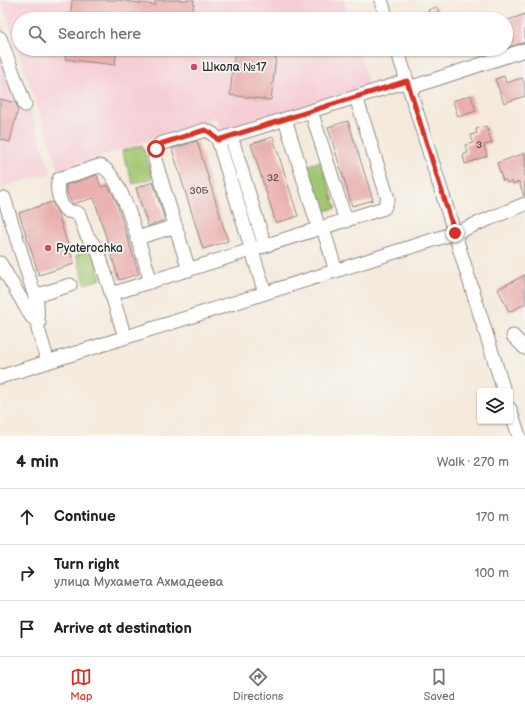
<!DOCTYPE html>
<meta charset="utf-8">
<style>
:root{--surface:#fff;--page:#f6f6f6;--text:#222;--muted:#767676;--line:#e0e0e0;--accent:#d93025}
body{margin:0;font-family:"Balsamiq Sans",sans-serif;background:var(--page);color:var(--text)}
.controls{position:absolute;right:12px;bottom:12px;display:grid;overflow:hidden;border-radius:4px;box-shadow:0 1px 3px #0004}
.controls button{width:36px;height:36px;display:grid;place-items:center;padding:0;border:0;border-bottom:1px solid var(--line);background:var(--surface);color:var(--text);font:20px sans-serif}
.stop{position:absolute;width:12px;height:12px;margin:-9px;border:3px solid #d93025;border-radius:50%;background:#fff}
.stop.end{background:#d93025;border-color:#fff;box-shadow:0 1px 4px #0008}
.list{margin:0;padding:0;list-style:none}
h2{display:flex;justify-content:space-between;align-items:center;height:52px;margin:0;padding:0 16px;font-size:17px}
h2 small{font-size:13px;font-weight:400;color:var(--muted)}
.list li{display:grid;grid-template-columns:26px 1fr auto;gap:12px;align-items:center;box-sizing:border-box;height:56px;padding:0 16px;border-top:1px solid var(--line)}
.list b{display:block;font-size:15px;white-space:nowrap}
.list p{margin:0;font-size:13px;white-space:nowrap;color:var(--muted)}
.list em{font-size:13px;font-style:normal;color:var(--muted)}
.icon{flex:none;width:22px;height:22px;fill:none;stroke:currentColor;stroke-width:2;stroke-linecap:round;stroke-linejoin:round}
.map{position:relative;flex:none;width:525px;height:436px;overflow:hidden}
.search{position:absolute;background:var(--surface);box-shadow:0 1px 3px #0004;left:12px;right:12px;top:12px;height:44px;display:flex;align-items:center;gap:10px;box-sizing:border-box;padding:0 14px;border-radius:22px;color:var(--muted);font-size:15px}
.sheet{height:220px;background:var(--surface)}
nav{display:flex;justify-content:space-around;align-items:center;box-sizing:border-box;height:56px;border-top:1px solid var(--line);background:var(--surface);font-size:11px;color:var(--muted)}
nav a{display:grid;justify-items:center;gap:2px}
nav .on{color:var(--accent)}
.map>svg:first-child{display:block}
.built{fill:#f6cfd6}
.park{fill:#a1c670;stroke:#66784e}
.building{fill:#e9afad}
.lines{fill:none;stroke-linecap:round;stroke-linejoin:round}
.minor-casing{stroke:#908a84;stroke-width:15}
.minor{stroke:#fff;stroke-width:13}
.route{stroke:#d93025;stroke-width:5}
.poi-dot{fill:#d1495b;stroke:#f6f6f2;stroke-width:1.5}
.labels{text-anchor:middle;stroke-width:3.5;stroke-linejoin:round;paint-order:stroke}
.number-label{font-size:10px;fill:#5a4c4c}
.poi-label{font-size:12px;fill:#2b2b2b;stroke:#f6f6f2;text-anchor:start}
</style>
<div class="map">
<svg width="525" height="436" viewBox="0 0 525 436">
<rect width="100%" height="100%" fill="#f6f6f2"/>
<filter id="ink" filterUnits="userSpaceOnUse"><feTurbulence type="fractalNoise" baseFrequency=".025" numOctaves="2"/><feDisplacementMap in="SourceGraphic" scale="8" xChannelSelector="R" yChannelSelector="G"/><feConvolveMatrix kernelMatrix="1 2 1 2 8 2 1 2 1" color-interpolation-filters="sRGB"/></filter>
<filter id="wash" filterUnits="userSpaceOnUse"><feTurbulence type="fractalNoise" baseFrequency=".012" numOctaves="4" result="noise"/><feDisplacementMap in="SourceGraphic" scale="16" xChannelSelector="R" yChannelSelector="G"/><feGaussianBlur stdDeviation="0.9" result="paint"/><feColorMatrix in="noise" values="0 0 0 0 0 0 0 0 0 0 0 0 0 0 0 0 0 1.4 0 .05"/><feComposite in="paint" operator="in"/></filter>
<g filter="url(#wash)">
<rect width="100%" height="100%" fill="#f5eadc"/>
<!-- built -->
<path class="built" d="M1 0H344L349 19H19V49H358L369 86 222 136 215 117 59 171Z
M0 17 51 173 0 188Z"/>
<!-- park -->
<path class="park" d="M142 145 153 178 133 184 122 151Z
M321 161 336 208 318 213 303 167Z
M93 250 101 279 85 284 76 255Z"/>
<g id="blocks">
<!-- building -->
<path class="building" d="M72 0H116L155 5V0H194L192 19H70Z
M437 7 441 19H431L428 10Z
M525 14V42L506 48V21Z
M66 49H117L115 65 65 59Z
M235 49H277L271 100 230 95Z
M504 76 506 83 522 78 525 85V96L504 103 495 79Z
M471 95 476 111 458 117 453 101Z
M0 99 16 103 18 109 10 142 0 139Z
M348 121 373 200 352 206 328 127Z
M486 126 492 143 484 145 487 156 465 164 463 155 468 153 465 145 473 143 471 135 477 133 476 129Z
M273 137 298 216 276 223 251 144Z
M197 141 228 241 203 249 172 149Z
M525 153V196H524L519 182 513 184 512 181 507 183 506 180 503 181 497 163Z
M97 175 101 187 108 185 116 201 139 274 119 280 94 198 72 204 67 193 66 185Z
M153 182 165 220 148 226 136 188Z
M52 202 58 214 74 264 39 275 19 213Z
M525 275V304L509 312 498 289Z"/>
</g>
</g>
<g filter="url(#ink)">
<use href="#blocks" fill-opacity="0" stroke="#908a84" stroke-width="1"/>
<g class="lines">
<!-- minor casing -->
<g class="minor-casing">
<path id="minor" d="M381 0 387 19
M0 38 25 105
M397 49 504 391
M409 88 525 50
M311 111 346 221
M285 119 319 229
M231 136 265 246
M218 140 407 81
M4 198 37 303 38 329 48 362
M323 228 336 271
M137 238 176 226
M0 263 31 316 39 323
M189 270 155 160V152L160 144 205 130 213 134 218 140 265 293
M111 294 384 208 388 199 356 97
M35 296 70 285
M513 336 525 348
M125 337 98 251 86 234 79 214C75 211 70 213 66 210 60 205 55 186 59 179L99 166C121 168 144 261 151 282
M0 377 455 233 525 204
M510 409 519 436"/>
</g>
<!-- minor -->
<use href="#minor" class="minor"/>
</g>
</g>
<g class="lines" filter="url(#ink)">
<!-- route -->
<path class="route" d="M156 149 160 144 205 130 211 133 218 140 407 81 455 233"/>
</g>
<!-- markers -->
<g class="poi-dot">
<circle cx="194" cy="67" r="4"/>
<circle cx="48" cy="248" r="4"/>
</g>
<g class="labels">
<!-- number labels -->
<g class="number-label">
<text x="479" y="148">3</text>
<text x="273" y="181">32</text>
<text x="199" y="194">30Б</text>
</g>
<!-- poi labels -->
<g class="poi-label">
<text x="202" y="71">Школа №17</text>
<text x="56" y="252">Pyaterochka</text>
</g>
</g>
</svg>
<div class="controls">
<button><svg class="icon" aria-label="layers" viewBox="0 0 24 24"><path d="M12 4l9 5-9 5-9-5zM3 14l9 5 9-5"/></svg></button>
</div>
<div class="stop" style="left:156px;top:149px"></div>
<div class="stop end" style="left:455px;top:233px"></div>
<div class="search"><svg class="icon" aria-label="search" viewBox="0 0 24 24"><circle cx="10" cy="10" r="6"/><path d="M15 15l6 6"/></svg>Search here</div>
</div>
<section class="sheet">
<h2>4 min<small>Walk · 270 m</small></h2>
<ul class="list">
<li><svg class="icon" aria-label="ahead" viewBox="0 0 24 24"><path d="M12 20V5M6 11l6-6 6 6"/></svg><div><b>Continue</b></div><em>170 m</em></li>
<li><svg class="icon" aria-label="right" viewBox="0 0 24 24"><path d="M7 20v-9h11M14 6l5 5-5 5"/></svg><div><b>Turn right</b><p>улица Мухамета Ахмадеева</p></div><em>100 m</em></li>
<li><svg class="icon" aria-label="arrive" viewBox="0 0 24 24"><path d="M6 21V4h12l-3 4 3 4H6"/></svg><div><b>Arrive at destination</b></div></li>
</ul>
</section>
<nav>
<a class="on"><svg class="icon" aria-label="map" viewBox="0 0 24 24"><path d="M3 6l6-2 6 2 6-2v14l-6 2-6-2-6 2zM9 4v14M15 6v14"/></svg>Map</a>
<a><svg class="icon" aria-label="directions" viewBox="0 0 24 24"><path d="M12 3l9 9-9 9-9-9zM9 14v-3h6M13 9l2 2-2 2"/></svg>Directions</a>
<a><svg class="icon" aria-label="saved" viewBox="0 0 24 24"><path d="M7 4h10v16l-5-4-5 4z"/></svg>Saved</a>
</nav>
